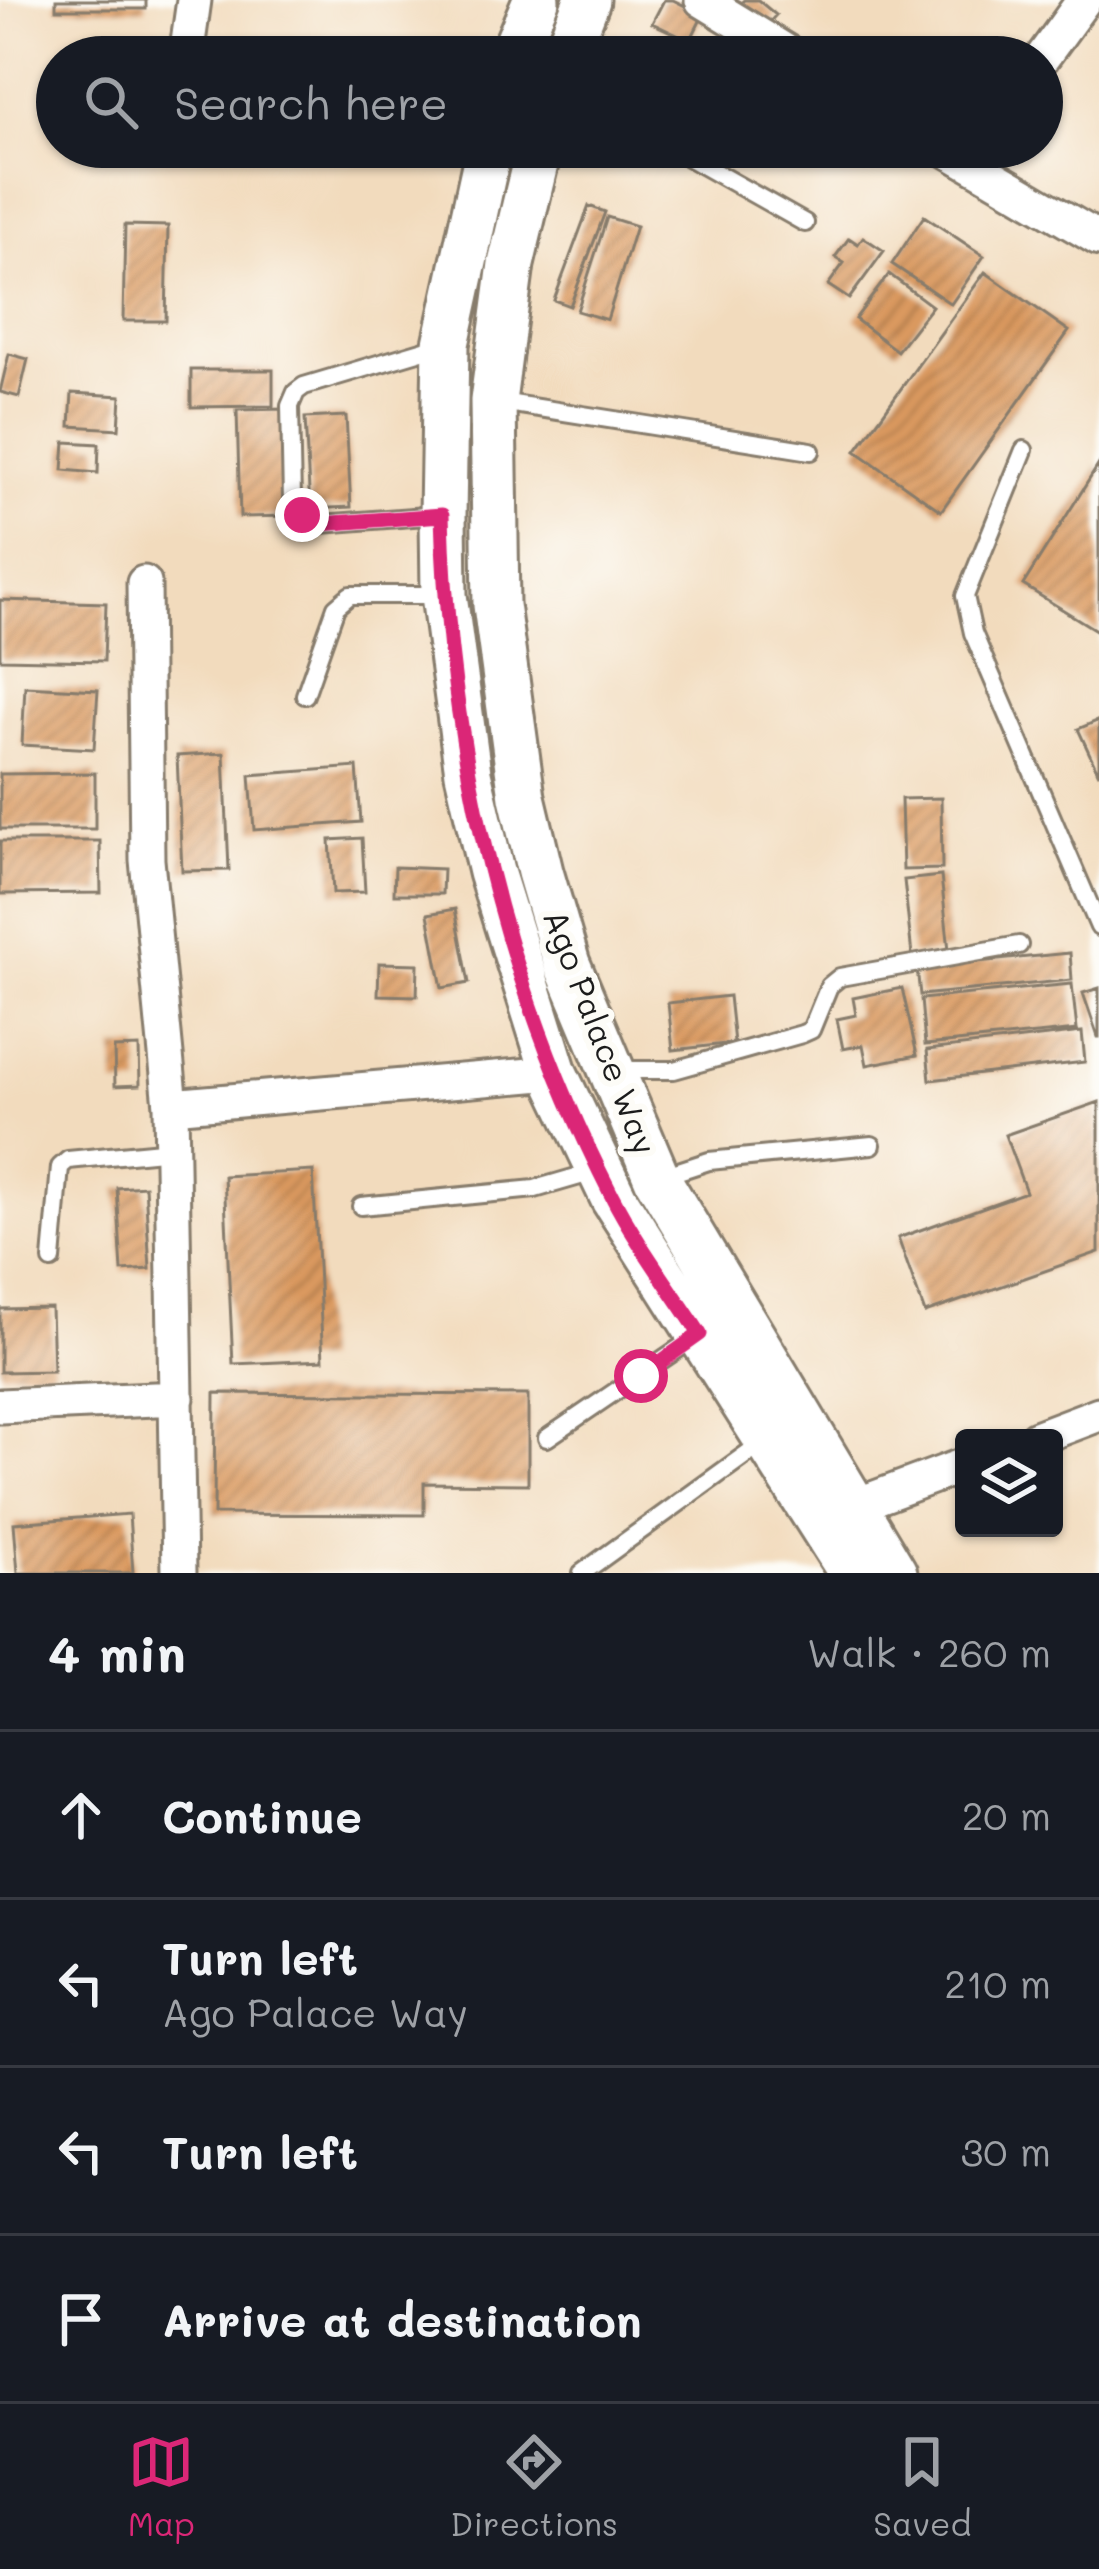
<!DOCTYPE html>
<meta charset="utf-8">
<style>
:root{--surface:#171b24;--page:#20242c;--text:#f1f3f6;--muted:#9ea1a6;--line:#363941;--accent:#db2777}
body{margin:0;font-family:Mali,sans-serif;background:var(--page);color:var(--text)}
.controls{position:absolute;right:36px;bottom:36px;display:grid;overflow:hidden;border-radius:12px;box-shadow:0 3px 9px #0004}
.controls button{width:108px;height:108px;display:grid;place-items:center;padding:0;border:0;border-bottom:3px solid var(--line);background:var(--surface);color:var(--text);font:60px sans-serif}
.stop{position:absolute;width:36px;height:36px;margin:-27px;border:9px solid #db2777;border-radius:50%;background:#fff}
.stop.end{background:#db2777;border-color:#fff;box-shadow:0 3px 12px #0008}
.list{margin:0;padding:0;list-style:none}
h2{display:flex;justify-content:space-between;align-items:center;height:156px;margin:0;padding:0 48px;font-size:51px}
h2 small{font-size:39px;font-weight:400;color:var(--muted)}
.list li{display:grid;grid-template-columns:78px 1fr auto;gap:36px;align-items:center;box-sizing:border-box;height:168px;padding:0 48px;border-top:3px solid var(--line)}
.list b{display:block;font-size:45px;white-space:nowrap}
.list p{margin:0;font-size:39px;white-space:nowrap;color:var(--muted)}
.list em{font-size:39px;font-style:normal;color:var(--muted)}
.icon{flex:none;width:66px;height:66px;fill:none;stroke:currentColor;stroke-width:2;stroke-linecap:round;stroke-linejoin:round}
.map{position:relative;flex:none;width:1099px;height:1573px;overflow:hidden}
.search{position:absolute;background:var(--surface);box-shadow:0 3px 9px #0004;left:36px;right:36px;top:36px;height:132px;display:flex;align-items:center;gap:30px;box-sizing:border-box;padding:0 42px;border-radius:66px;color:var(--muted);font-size:45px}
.sheet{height:828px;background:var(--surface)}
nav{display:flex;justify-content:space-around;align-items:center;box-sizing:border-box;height:168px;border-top:3px solid var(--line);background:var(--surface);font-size:33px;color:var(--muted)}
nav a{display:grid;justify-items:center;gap:6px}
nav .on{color:var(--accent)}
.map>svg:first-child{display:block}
.building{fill:url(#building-hatch)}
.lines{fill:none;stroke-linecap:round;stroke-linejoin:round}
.service-casing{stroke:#877c6c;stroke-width:22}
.minor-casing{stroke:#877c6c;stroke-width:39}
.secondary-casing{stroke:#877c6c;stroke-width:51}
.service{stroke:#fff;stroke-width:16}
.minor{stroke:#fff;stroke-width:33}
.secondary{stroke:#fff;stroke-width:45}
.route{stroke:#db2777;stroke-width:15}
.labels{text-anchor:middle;stroke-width:12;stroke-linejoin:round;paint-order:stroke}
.street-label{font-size:33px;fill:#1c1c1c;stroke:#fdfcf7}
</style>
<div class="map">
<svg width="1099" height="1573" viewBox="0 0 1099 1573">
<defs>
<pattern id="building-hatch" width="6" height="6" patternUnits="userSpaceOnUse" patternTransform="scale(3)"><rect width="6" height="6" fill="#da995e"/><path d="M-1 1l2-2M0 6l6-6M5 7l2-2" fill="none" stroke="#b07c4d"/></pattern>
</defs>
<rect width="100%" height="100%" fill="#fdfcf7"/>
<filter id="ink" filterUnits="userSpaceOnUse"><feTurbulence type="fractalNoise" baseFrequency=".00833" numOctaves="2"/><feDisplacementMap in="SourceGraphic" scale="24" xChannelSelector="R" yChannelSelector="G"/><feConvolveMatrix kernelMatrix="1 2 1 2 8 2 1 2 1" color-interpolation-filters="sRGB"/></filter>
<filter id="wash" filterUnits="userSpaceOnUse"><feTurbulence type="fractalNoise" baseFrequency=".004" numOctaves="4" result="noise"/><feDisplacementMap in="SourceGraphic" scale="48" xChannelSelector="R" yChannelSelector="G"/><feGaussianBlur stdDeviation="2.7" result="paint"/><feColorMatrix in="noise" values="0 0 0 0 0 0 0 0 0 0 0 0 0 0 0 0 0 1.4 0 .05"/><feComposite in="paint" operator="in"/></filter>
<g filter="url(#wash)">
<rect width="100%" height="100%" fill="#f2dbbd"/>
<g id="blocks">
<!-- building -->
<path class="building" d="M56 0H146V9H56Z
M664 0H673L703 15 690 41 652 23Z
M744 0H758L776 15 766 26 740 4Z
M103 43 151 50 150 57H101Z
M589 206 605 212 570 306 554 300Z
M924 216 984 256 951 304 892 264Z
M607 217 636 226 607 320 577 311Z
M125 225 168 226 166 321H123Z
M863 237 884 251 849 299 828 285 844 263 835 257 849 238 858 244Z
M985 272 1069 331 941 511 856 451Z
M889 274 932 306 897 351 855 319Z
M9 354 28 359 19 397 0 392Z
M191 370H273V406L191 407Z
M72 393 121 396 119 429 70 426Z
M285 409 288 516 240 517 237 410Z
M346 416 351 507 310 509 305 418Z
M65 442 99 444 98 473 63 470Z
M1099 464V632L1023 585Z
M0 600 106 603 104 661 0 659Z
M25 686 98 690 94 749 22 745Z
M1099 720V774L1078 729Z
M224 753 229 870 182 871 177 756Z
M357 767 361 822 254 830 250 775Z
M95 773V829H0V774Z
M941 798 942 869 903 870 901 799Z
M362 838 365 892 333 893 330 840Z
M0 841H100L101 893 0 894Z
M395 867 443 869 442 894H394Z
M941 876 949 950 912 955 904 880Z
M455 909 469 983 442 988 428 914Z
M1070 953 1072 980 920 995 917 968Z
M379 963 418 964 417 996 378 995Z
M1072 984 1077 1030 925 1045 921 999Z
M902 988 917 1055 867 1065 863 1045 843 1049 837 1019 856 1015 853 998Z
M1099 988V1037H1098L1083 993Z
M729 996 734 1043 673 1050 668 1003Z
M1082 1032 1085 1062 930 1080 927 1050Z
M139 1047 140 1085 115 1086 114 1048Z
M1099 1102V1252L925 1313 898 1238 1026 1192 1005 1135Z
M313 1171 323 1360 233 1364 224 1176Z
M145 1186 150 1269 122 1271 117 1188Z
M51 1308 53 1371 0 1372V1309Z
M215 1393 528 1395V1484L424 1483V1515L214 1514Z
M129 1514 133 1573H18L14 1523Z"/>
</g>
</g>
<g filter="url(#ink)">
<use href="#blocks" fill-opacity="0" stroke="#877c6c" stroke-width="3"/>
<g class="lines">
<!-- service casing -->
<g class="service-casing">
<path id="service" d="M670 147 805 223
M494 401 811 451
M1024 450 965 596 973 633 1099 927
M439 515 321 524 302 515 292 500 290 406 296 392 304 386 445 344
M305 695 336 607 350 595H444
M616 1070H674L802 1034 811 1030 829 986 840 977 1019 945
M657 1178 709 1161 872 1145
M361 1206 535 1189 597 1171
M52 1260 60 1167 68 1160 172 1150
M547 1438 700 1334
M582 1573 766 1440"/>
</g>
<!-- minor casing -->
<g class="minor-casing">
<path id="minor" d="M702 0 795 57
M186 57 194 0
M1042 58 1084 0
M942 147 1099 239
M144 583 147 860 171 1106 179 1573
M171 1106 554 1073
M0 1406 177 1398
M1036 1438 1099 1414
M854 1506 964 1465"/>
</g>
<!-- secondary casing -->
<g class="secondary-casing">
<path id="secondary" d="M512 57 536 0
M565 57 587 0
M489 147 446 344 443 515 444 595 468 773 491 872 554 1073 614 1199 852 1573
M539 147 511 264 493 401 496 605 522 797 540 872 567 964 657 1178 894 1573"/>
</g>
<!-- service -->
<use href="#service" class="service"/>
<!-- minor -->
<use href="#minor" class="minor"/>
<!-- secondary -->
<use href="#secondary" class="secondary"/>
</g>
</g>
<g class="lines" filter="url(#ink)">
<!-- route -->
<path class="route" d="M302 515 320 524 442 515C448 749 504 985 611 1194 636 1243 670 1288 700 1334L641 1376"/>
</g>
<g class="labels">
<!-- street labels -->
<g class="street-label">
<text transform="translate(600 1032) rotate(69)" y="12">Ago Palace Way</text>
</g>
</g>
</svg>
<div class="controls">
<button><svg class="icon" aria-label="layers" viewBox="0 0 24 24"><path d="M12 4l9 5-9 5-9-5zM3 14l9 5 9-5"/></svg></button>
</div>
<div class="stop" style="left:641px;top:1376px"></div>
<div class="stop end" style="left:302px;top:515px"></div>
<div class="search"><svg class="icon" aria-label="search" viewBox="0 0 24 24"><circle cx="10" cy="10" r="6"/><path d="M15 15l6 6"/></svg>Search here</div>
</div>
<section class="sheet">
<h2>4 min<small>Walk · 260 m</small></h2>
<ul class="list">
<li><svg class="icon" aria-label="ahead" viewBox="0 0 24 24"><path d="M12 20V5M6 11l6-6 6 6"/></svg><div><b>Continue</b></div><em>20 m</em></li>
<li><svg class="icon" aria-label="left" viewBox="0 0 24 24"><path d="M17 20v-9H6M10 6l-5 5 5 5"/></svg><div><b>Turn left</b><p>Ago Palace Way</p></div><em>210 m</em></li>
<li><svg class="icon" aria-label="left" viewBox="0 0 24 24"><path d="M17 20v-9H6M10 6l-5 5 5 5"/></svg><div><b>Turn left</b></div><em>30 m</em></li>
<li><svg class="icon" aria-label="arrive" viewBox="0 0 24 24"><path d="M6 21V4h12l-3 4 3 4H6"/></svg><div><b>Arrive at destination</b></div></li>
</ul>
</section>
<nav>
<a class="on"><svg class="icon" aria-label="map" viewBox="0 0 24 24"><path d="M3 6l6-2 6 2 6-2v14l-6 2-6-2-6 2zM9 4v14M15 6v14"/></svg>Map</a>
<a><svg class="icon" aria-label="directions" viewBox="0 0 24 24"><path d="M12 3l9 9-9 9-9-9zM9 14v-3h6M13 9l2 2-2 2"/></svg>Directions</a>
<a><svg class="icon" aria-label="saved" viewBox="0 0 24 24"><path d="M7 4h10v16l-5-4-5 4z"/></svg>Saved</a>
</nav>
